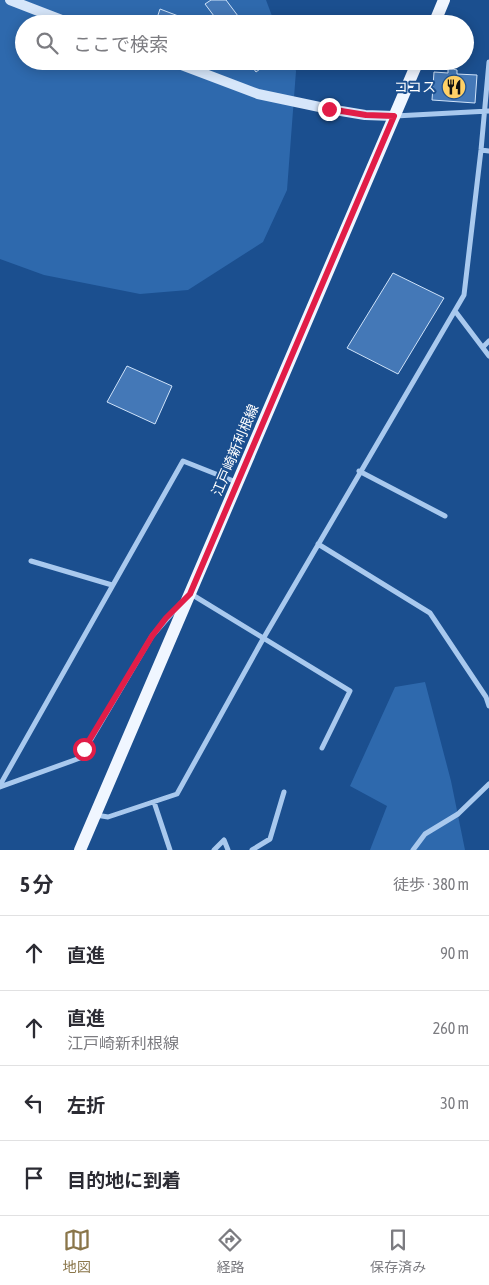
<!DOCTYPE html>
<html lang="ja">
<meta charset="utf-8">
<style>
:root{--surface:#fff;--page:#f2f2f3;--text:#2b2b33;--muted:#7c7c81;--line:#e1e1e2;--accent:#8a764a}
body{margin:0;font-family:"Asap Condensed","Noto Sans JP",sans-serif;background:var(--page);color:var(--text)}
.stop{position:absolute;width:15px;height:15px;margin:-11px;border:4px solid #e11d48;border-radius:50%;background:#fff}
.stop.end{background:#e11d48;border-color:#fff;box-shadow:0 1px 5px #0008}
.list{margin:0;padding:0;list-style:none}
h2{display:flex;justify-content:space-between;align-items:center;height:65px;margin:0;padding:0 20px;font-size:21px}
h2 small{font-size:16px;font-weight:400;color:var(--muted)}
.list li{display:grid;grid-template-columns:32px 1fr auto;gap:15px;align-items:center;box-sizing:border-box;height:75px;padding:0 20px;border-top:1px solid var(--line)}
.list b{display:block;font-size:19px;white-space:nowrap}
.list p{margin:0;font-size:16px;white-space:nowrap;color:var(--muted)}
.list em{font-size:16px;font-style:normal;color:var(--muted)}
.icon{flex:none;width:28px;height:28px;fill:none;stroke:currentColor;stroke-width:2;stroke-linecap:round;stroke-linejoin:round}
.map{position:relative;flex:none;width:489px;height:850px;overflow:hidden}
.search{position:absolute;background:var(--surface);box-shadow:0 2px 12px #0003;left:15px;right:15px;top:15px;height:55px;display:flex;align-items:center;gap:12px;box-sizing:border-box;padding:0 18px;border-radius:28px;color:var(--muted);font-size:19px}
.sheet{height:365px;background:var(--surface)}
nav{display:flex;justify-content:space-around;align-items:center;box-sizing:border-box;height:70px;border-top:1px solid var(--line);background:var(--surface);font-size:14px;color:var(--muted)}
nav a{display:grid;justify-items:center;gap:2px}
nav .on{color:var(--accent)}
.map>svg:first-child{display:block}
.green{fill:#2e69ad}
.building{fill:#4478b7;stroke:#cfe3fa}
.lines{fill:none;stroke-linecap:round;stroke-linejoin:round}
.street{stroke:#a9c9ee;stroke-width:5}
.secondary{stroke:#d6e6fa;stroke-width:10}
.primary{stroke:#f0f6ff;stroke-width:12}
.route{stroke:#e11d48;stroke-width:6}
.labels{text-anchor:middle;stroke-width:4;stroke-linejoin:round;paint-order:stroke}
.poi-label{font-size:14px;fill:#fff;stroke:#1b4f8f;text-anchor:end}
.street-label{font-size:14px;fill:#fff;stroke:#1b4f8f}
</style>
<div class="map">
<svg width="489" height="850" viewBox="0 0 489 850">
<rect width="100%" height="100%" fill="#1b4f8f"/>
<!-- green -->
<path class="green" d="M0 0H266L275 24H24V61H292L296 71 287 190 263 242 188 290 140 294 44 275 0 259Z
M425 682 451 781 465 850H370L387 806 350 786 395 687Z"/>
<!-- building -->
<path class="building" d="M211 0H226L244 24H220L205 4Z
M160 9 181 17 178 24H155Z
M248 61H271L256 72Z
M448 68 457 70V74L477 75 475 103 432 100 434 72 448 73Z
M393 273 444 298 398 374 347 348Z
M127 366 172 386 155 424 107 402Z"/>
<g class="lines">
<!-- street -->
<path class="street" d="M395 116 489 111
M481 150 489 151
M455 311 489 356
M483 347 489 341
M359 471 445 516
M318 544 430 613 486 697 489 706
M31 561 112 585
M191 594 350 691 322 748
M0 785 183 461 236 482
M0 787 80 758 152 636 181 603
M154 802 170 850
M96 815 108 817 177 794 263 639 464 295 481 150 489 62
M214 850 224 840 228 850
M252 850 270 839 284 792
M413 850 425 834 458 814 489 784"/>
<!-- secondary -->
<path class="secondary" d="M10 0 72 24
M171 61 258 94 329 109 365 115 394 116"/>
<!-- primary -->
<path class="primary" d="M434 24 444 0
M80 850 418 61"/>
</g>
<g class="lines">
<!-- route -->
<path class="route" d="M84 749 152 636 166 618 190 594 394 116 366 115 329 109"/>
</g>
<!-- icons -->
<defs>
<g id="restaurant-disc" transform="scale(1.25)"><circle r="9.5" fill="#ffd166" stroke="#1b4f8f"/><path d="M-5-6h1v4h1v-4h1v4h1v-4h1v5L-1.5 .5V6h-2V.5L-5-1ZM5-6V6H3V1.5H1.5Q1.5-4 5-6Z" fill="#111"/></g>
</defs>
<g fill-rule="evenodd">
<use href="#restaurant-disc" x="454" y="87"/>
</g>
<g class="labels">
<!-- poi labels -->
<g class="poi-label">
<text x="436" y="92">ココス</text>
</g>
<!-- street labels -->
<g class="street-label">
<text transform="translate(235 450) rotate(-67)" y="5">江戸崎新利根線</text>
</g>
</g>
</svg>
<div class="stop" style="left:84px;top:749px"></div>
<div class="stop end" style="left:329px;top:109px"></div>
<div class="search"><svg class="icon" aria-label="search" viewBox="0 0 24 24"><circle cx="10" cy="10" r="6"/><path d="M15 15l6 6"/></svg>ここで検索</div>
</div>
<section class="sheet">
<h2>5 分<small>徒歩 · 380 m</small></h2>
<ul class="list">
<li><svg class="icon" aria-label="ahead" viewBox="0 0 24 24"><path d="M12 20V5M6 11l6-6 6 6"/></svg><div><b>直進</b></div><em>90 m</em></li>
<li><svg class="icon" aria-label="ahead" viewBox="0 0 24 24"><path d="M12 20V5M6 11l6-6 6 6"/></svg><div><b>直進</b><p>江戸崎新利根線</p></div><em>260 m</em></li>
<li><svg class="icon" aria-label="left" viewBox="0 0 24 24"><path d="M17 20v-9H6M10 6l-5 5 5 5"/></svg><div><b>左折</b></div><em>30 m</em></li>
<li><svg class="icon" aria-label="arrive" viewBox="0 0 24 24"><path d="M6 21V4h12l-3 4 3 4H6"/></svg><div><b>目的地に到着</b></div></li>
</ul>
</section>
<nav>
<a class="on"><svg class="icon" aria-label="map" viewBox="0 0 24 24"><path d="M3 6l6-2 6 2 6-2v14l-6 2-6-2-6 2zM9 4v14M15 6v14"/></svg>地図</a>
<a><svg class="icon" aria-label="directions" viewBox="0 0 24 24"><path d="M12 3l9 9-9 9-9-9zM9 14v-3h6M13 9l2 2-2 2"/></svg>経路</a>
<a><svg class="icon" aria-label="saved" viewBox="0 0 24 24"><path d="M7 4h10v16l-5-4-5 4z"/></svg>保存済み</a>
</nav>
